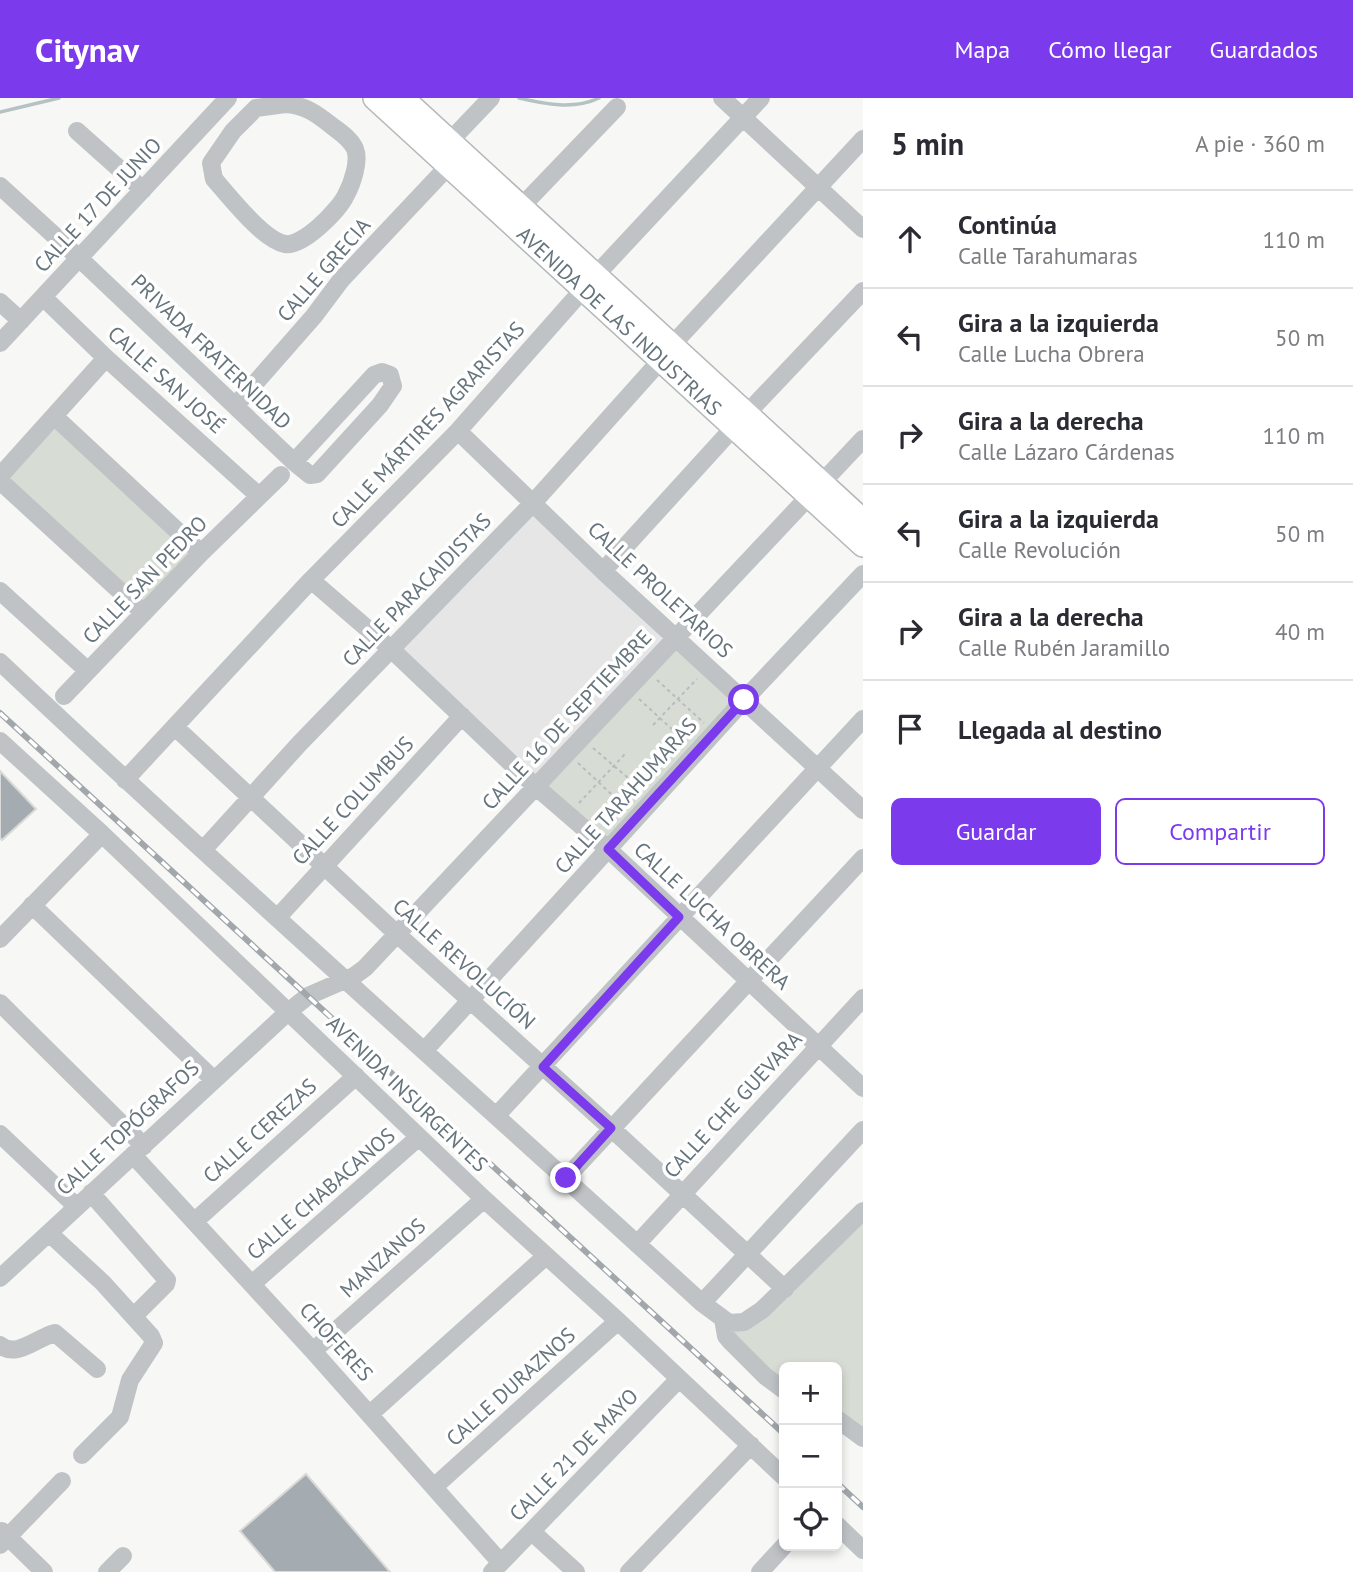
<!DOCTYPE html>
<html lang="es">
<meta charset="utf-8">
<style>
:root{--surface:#fff;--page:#f2f2f3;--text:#2b2b33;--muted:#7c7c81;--line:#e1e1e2;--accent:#7c3aed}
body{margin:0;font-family:"PT Sans",sans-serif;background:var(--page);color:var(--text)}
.controls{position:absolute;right:21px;bottom:21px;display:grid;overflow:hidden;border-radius:10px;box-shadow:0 4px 10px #0003}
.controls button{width:63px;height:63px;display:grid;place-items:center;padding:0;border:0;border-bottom:2px solid var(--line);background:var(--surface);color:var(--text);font:35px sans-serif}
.stop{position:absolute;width:21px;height:21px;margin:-16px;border:5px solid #7c3aed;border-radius:50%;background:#fff}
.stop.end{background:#7c3aed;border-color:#fff;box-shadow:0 2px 7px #0008}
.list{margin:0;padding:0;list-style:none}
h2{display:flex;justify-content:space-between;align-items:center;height:91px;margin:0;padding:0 28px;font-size:30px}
h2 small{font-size:23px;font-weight:400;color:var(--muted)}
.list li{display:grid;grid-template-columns:46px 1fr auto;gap:21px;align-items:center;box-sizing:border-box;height:98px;padding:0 28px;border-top:2px solid var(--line)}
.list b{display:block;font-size:26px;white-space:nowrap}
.list p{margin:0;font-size:23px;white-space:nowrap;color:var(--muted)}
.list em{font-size:23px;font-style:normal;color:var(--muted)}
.actions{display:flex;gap:14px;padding:21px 28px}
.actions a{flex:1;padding:16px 0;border:2px solid var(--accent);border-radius:10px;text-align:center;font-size:24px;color:var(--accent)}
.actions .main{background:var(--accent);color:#fff}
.icon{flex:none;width:38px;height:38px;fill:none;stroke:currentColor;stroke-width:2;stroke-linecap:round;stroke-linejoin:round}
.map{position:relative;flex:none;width:863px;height:1474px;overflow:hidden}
header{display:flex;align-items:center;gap:42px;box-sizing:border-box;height:98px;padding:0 35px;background:var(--accent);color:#fff}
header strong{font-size:33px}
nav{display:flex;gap:38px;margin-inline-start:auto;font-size:24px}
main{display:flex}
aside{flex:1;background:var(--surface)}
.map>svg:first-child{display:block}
.built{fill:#e5e6e5}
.green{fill:#d7dcd4}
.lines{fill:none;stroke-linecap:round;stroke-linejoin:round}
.stream{stroke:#b6c1c4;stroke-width:3.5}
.building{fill:#a5acb1;stroke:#d9d9d7;stroke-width:2}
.major-casing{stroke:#b3b7ba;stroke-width:26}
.path{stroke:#b9bcbe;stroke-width:2;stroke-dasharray:3.5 3.5;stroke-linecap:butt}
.minor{stroke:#bfc3c6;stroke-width:18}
.major{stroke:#fff;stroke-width:23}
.rail-casing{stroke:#a1a7ab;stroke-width:6}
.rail{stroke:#fff;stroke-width:3.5;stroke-dasharray:10;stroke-linecap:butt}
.route{stroke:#7c3aed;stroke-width:9}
.labels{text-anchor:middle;stroke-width:7;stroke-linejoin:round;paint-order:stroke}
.street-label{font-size:21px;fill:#66747c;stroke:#fff}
</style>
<header>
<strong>Citynav</strong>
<nav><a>Mapa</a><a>Cómo llegar</a><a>Guardados</a></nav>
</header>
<main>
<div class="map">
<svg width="863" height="1474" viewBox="0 0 863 1474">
<rect width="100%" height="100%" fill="#f7f7f5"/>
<!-- built -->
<path class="built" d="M534 414 676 540 535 688 392 552Z"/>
<!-- green -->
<path class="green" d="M54 318 201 455 144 515 0 378Z
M676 540 744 602 608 751 535 688Z
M863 1109V1340L837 1321V1269H784V1292L745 1259 729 1225 737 1226Z"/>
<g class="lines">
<!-- stream -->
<path class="stream" d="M519 0C545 6 574 12 599 0
M0 14 59 0"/>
</g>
<!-- building -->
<path class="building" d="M0 673 36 711 2 742 0 740Z
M306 1376 390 1474H275L240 1433Z"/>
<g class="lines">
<!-- major casing -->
<g class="major-casing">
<g id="major">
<path id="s1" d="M375 0 863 447"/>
<path d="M402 0 863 423"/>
</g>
</g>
<!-- path -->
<path class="path" d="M657 582 704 625
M639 601 686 644
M653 627 697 581
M593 650 641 691
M578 665 625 709
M579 705 625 656"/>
<!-- minor -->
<path class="minor" d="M722 0 863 131
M285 6C305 7 317 16 332 28 340 34 351 41 355 51 360 63 352 86 346 97 339 112 303 149 285 146 263 142 229 98 214 81L211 65 233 33 256 10Z
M77 33 143 92
M449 44 491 0
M0 88 79 160 294 364 310 377 317 376 380 307 393 288 390 277 382 274 374 277 294 364
M521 109 617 9
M43 199 106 260 259 398
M0 204 21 223
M0 245 228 0
M672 247 863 41
M235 308 314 218 341 182 456 60
M54 318 201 455
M458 333 603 473 863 712
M0 378 106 260
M0 383 144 515
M603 473 734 329 863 193
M311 482 392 552 535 688 608 751 863 990
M0 493 88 573
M0 564C231 782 468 991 702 1205L729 1225 744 1224 762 1212 863 1113
M64 598 201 455 281 377
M175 629 397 836 611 1030 785 1191
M0 643 102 736 484 1101 618 1223 784 1379
M125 682 311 482 458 333 595 178 761 0
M203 752 300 645 533 405 661 262
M32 807 214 982
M278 819 462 618
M0 841 102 736
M0 905 144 1048
M424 953 744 602 863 476
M497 1017 863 621
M0 1036 77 1109
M133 1057 313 1253 501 1465
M566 1080 863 760
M91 1095 167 1182 166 1186 134 1218
M195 1123 356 978
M49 1135 103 1185 151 1238 154 1245 130 1282 120 1319 82 1357
M637 1146 863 900
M0 1180 288 914 308 898 354 878 365 870 863 341
M252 1186 419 1039
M702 1205 863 1032
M723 1221 726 1238 731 1244 765 1278 784 1292
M0 1247C16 1261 38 1239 55 1235L97 1271
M313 1253 484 1101
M370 1316 546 1158
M837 1321 863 1340
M434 1389 618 1223
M837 1427 863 1452
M2 1433 44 1474
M532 1434 576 1474
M0 1447 62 1383
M107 1474 123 1458
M492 1474 679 1281
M629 1474 751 1347
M760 1474 784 1448"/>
<!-- major -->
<use href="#major" class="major"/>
<!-- rail casing -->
<g class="rail-casing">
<path id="rail" d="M0 615 784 1336
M837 1385 863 1409"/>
</g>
<!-- rail -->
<use href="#rail" class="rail"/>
</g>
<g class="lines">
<!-- route -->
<path class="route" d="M566 1080 611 1030 543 969 679 819 608 751 744 602"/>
</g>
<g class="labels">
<!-- street labels -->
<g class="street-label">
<text transform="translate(98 107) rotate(-47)" y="7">CALLE 17 DE JUNIO</text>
<text transform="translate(324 172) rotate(-49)" y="7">CALLE GRECIA</text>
<text dy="7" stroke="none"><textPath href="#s1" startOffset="331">AVENIDA DE LAS INDUSTRIAS</textPath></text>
<text transform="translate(211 254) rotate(44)" y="7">PRIVADA FRATERNIDAD</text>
<text transform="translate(166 282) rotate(42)" y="7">CALLE SAN JOSÉ</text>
<text transform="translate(428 327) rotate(-47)" y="7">CALLE MÁRTIRES AGRARISTAS</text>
<text transform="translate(145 482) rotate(-46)" y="7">CALLE SAN PEDRO</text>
<text transform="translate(417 492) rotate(-46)" y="7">CALLE PARACAIDISTAS</text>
<text transform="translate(660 492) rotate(43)" y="7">CALLE PROLETARIOS</text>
<text transform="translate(567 622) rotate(-47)" y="7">CALLE 16 DE SEPTIEMBRE</text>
<text transform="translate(626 698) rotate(-48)" y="7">CALLE TARAHUMARAS</text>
<text transform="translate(353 703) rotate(-47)" y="7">CALLE COLUMBUS</text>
<text transform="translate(712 818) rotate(43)" y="7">CALLE LUCHA OBRERA</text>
<text transform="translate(464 866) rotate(42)" y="7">CALLE REVOLUCIÓN</text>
<text transform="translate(407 996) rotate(44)" y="7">AVENIDA INSURGENTES</text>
<text transform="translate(733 1007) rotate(-47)" y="7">CALLE CHE GUEVARA</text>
<text transform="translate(128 1030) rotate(-43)" y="7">CALLE TOPÓGRAFOS</text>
<text transform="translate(260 1033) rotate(-42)" y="7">CALLE CEREZAS</text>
<text transform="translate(321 1096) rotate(-41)" y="7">CALLE CHABACANOS</text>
<text transform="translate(383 1160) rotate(-42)" y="7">MANZANOS</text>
<text transform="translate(336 1244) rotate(48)" y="7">CHOFERES</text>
<text transform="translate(511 1289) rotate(-42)" y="7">CALLE DURAZNOS</text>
<text transform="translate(574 1357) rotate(-46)" y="7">CALLE 21 DE MAYO</text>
</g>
</g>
</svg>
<div class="controls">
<button>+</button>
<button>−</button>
<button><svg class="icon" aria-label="locate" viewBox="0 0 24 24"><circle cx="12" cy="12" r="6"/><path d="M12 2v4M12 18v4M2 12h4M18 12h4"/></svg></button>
</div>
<div class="stop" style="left:744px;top:602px"></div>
<div class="stop end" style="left:566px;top:1080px"></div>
</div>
<aside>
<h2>5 min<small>A pie · 360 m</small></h2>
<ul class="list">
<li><svg class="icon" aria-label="ahead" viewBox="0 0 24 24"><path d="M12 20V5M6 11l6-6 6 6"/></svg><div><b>Continúa</b><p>Calle Tarahumaras</p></div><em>110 m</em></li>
<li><svg class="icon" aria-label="left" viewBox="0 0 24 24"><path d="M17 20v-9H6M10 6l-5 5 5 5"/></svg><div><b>Gira a la izquierda</b><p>Calle Lucha Obrera</p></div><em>50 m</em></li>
<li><svg class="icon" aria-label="right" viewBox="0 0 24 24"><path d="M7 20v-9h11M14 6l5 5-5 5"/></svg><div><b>Gira a la derecha</b><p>Calle Lázaro Cárdenas</p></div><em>110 m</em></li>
<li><svg class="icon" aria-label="left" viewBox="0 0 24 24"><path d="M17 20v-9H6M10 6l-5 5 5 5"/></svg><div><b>Gira a la izquierda</b><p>Calle Revolución</p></div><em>50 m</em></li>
<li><svg class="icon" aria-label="right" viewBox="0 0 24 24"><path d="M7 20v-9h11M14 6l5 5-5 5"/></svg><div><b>Gira a la derecha</b><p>Calle Rubén Jaramillo</p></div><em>40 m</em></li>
<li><svg class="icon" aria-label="arrive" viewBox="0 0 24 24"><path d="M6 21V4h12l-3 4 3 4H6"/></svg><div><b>Llegada al destino</b></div></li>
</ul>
<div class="actions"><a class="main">Guardar</a><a>Compartir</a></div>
</aside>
</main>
